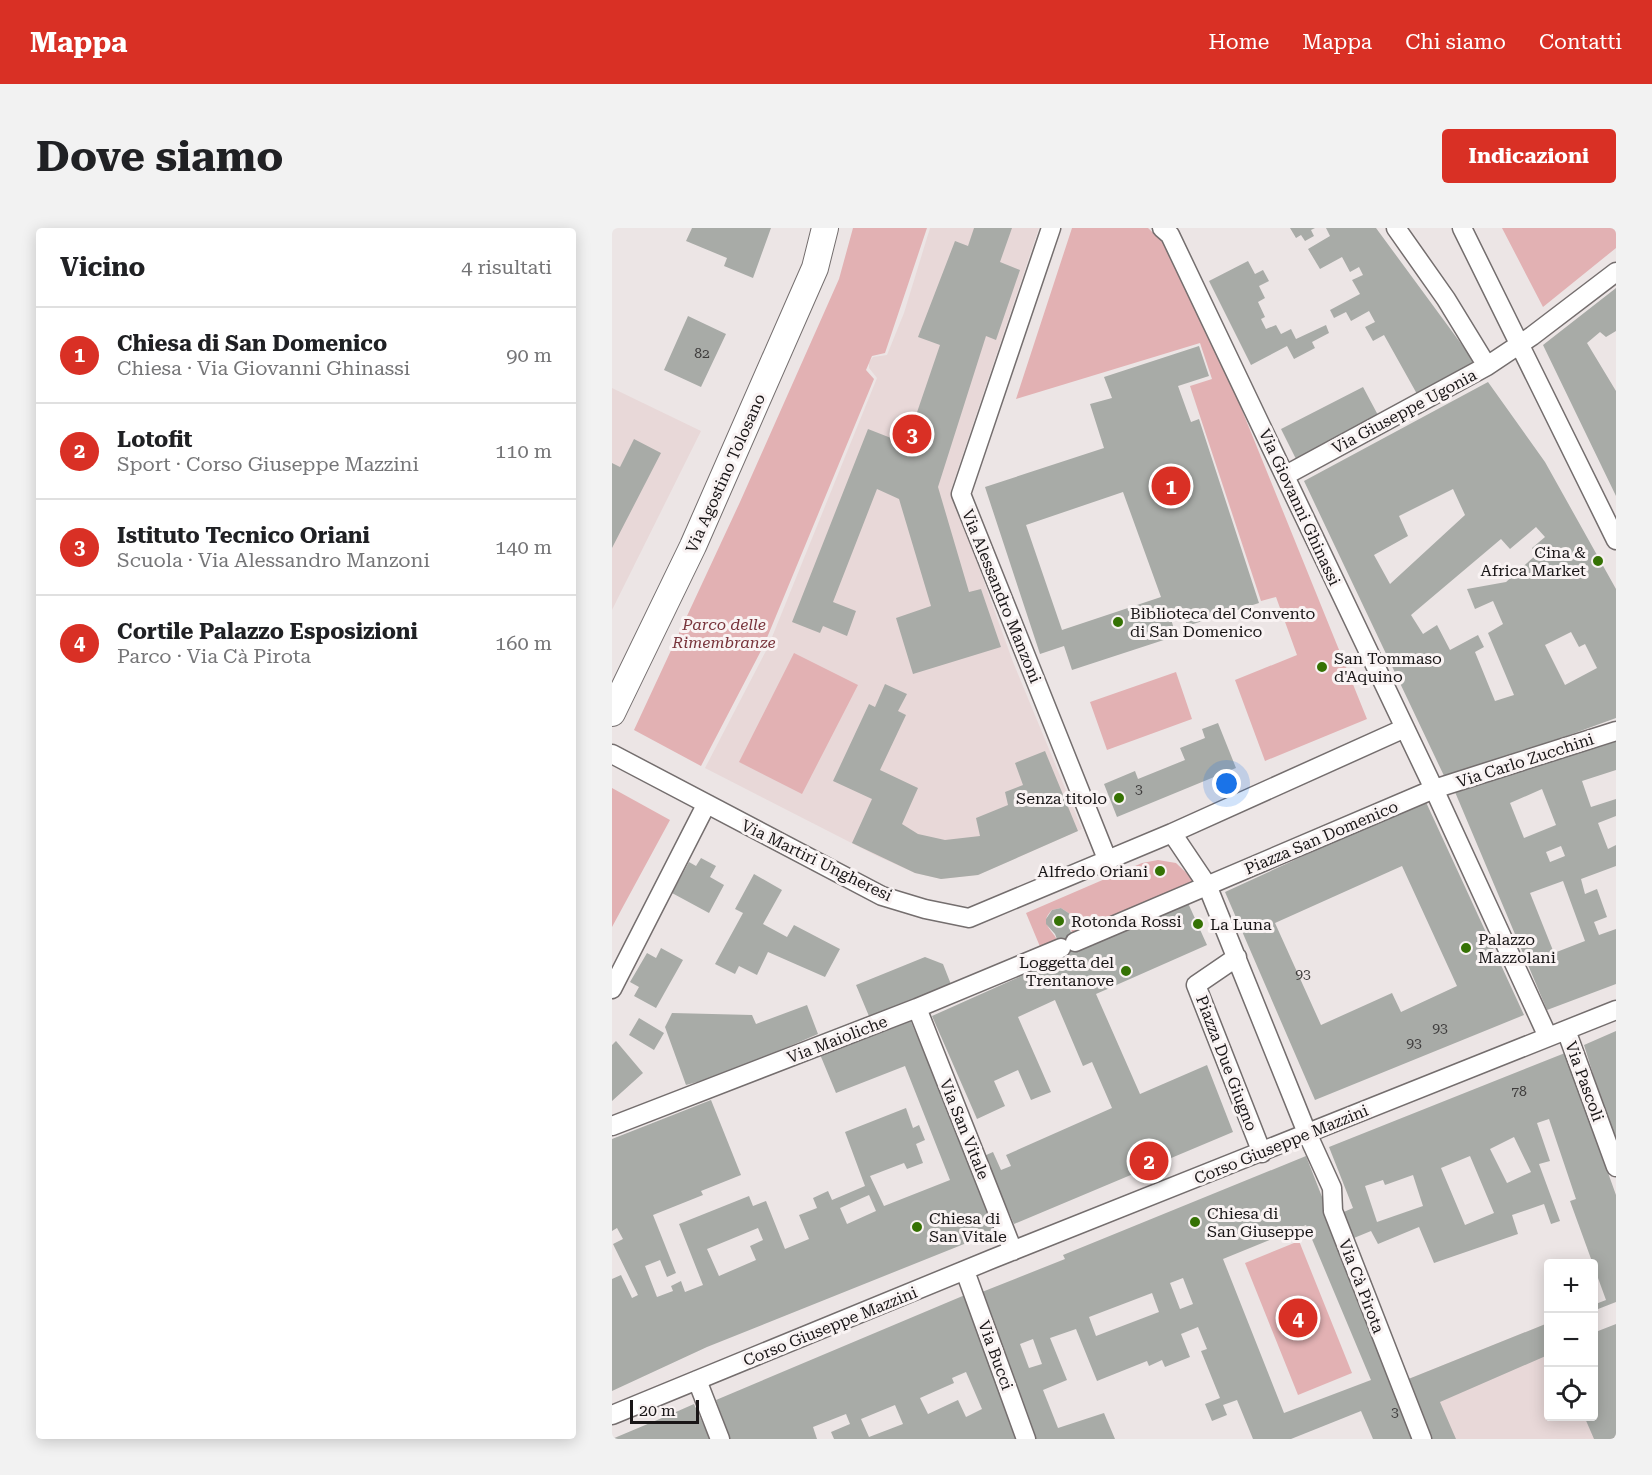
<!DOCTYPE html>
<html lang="it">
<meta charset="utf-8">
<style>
:root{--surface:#fff;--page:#f2f2f2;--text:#202124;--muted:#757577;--line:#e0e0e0;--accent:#d93025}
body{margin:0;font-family:"Roboto Serif",serif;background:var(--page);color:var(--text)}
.controls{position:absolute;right:18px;bottom:18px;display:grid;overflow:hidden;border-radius:6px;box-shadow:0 3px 15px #0003}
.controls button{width:54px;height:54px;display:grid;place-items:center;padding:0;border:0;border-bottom:2px solid var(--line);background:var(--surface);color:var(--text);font:30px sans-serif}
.scale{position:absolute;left:18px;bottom:15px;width:69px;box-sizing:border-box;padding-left:6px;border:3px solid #191617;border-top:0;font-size:16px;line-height:21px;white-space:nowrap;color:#191617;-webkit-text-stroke:4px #f9f3f3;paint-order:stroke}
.you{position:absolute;left:615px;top:556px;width:21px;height:21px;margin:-15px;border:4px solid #fff;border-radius:50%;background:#1a73e8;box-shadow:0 0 0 9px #1a73e833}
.badge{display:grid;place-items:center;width:39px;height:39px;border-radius:50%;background:var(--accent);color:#fff;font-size:20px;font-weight:700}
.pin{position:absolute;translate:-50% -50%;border:3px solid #fff;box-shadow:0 2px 6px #0006}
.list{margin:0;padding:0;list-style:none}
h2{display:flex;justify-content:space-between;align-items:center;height:78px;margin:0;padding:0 24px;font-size:26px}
h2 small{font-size:20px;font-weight:400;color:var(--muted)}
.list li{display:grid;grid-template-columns:39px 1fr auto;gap:18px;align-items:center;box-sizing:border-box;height:96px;padding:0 24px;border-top:2px solid var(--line)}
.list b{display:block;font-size:22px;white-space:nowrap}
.list p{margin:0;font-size:20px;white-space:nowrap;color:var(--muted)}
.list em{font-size:20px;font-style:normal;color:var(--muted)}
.icon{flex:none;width:33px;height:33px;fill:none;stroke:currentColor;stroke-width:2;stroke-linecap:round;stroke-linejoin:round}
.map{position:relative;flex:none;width:1004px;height:1211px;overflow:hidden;border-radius:6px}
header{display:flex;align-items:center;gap:36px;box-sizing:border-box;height:84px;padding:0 30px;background:var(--accent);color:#fff}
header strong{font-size:28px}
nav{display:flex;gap:33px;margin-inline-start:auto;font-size:21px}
.intro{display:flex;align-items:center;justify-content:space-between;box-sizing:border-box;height:144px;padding:0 36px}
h1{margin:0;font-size:42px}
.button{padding:15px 27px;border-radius:6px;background:var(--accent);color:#fff;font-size:21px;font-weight:700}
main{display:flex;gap:36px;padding:0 36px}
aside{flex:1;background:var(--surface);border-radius:6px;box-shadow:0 3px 15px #0003}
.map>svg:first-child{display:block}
.built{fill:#e8d8d8}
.green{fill:#e2b1b3}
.building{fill:#a8aba7;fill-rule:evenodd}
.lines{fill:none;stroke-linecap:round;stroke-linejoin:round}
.minor-casing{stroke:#746e6e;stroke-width:21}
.secondary-casing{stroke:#746e6e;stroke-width:28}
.minor{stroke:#fff;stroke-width:18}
.secondary{stroke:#fff;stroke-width:26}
.poi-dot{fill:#357204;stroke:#f9f3f3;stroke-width:2}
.labels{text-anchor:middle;stroke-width:6;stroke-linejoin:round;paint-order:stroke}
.number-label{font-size:14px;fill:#3d3b3b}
.street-label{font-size:16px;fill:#191617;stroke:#f9f3f3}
.poi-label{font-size:16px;fill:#191617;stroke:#f9f3f3;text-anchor:start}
.park-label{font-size:16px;font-style:italic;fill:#78343b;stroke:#f9f3f3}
</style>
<header>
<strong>Mappa</strong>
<nav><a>Home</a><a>Mappa</a><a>Chi siamo</a><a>Contatti</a></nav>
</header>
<div class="intro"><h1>Dove siamo</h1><a class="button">Indicazioni</a></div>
<main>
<aside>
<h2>Vicino<small>4 risultati</small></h2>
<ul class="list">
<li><span class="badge">1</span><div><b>Chiesa di San Domenico</b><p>Chiesa · Via Giovanni Ghinassi</p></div><em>90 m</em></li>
<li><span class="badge">2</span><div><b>Lotofit</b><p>Sport · Corso Giuseppe Mazzini</p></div><em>110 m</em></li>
<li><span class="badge">3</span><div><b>Istituto Tecnico Oriani</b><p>Scuola · Via Alessandro Manzoni</p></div><em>140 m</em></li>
<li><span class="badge">4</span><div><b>Cortile Palazzo Esposizioni</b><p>Parco · Via Cà Pirota</p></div><em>160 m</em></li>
</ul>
</aside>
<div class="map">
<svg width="1004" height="1211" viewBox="0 0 1004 1211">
<rect width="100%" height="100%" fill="#ece5e5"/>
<!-- built -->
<path class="built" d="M318 0H427L339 262 401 434 470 601 366 647 329 651 303 645 263 627 93 540 156 419 265 150 257 140V134L261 129 275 127 292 85Z
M0 160 89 203 0 382Z
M936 1095V1188H981L1004 1211H818L794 1152Z"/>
<!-- green -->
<path class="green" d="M241 0H315L273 125 260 128 254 142 262 151 152 417 89 538 22 502 128 274 227 51Z
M460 0H536L550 13 598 103 755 491 653 533 623 452 685 427 664 369 649 373 578 158 600 151 588 115 404 171Z
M890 0H1004V20L931 79Z
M182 425 246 457 190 566 127 534Z
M564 444 580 491 495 522 478 474Z
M0 560 58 592 0 699Z
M546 632 564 635 584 654 460 708 458 686 449 680 440 682C426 696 441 701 446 714L429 721 414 685 530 635Z
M687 1013 740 1145 686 1167 633 1035Z"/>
<!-- building -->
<path class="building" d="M80 0H159L141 50 112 38 115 30 74 13Z
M362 0H400L388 34 408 42 384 112 374 108 326 259 357 364 369 361 389 419 301 446 284 390 319 378 287 271 265 261 221 374 244 383 235 408 211 398 208 405 180 394 256 201 302 219 309 202 300 199 328 117 306 109 343 13 356 18Z
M678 0H703L699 2 702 8 693 13 689 7 684 10Z
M714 0H764L864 136 805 166 772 107 761 113 753 99 763 94 757 83 739 93 734 84 722 90 718 82 748 66 740 52 751 47 747 39 738 44 730 29 708 41 696 21 718 8Z
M636 33 643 46 651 42 657 53 647 58 653 70 646 74 653 89 649 91 654 101 664 97 669 106 679 101 684 111 714 97 717 105 700 114 703 120 682 131 675 118 639 137 597 53Z
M1004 60V103L994 109 988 104 975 115 1004 163V268L931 117Z
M76 88 114 106 89 159 52 142Z
M587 118 597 148 566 158 579 194 587 191 647 375 575 398 572 387 559 391 564 408 460 442 452 418 428 426 373 259 492 220 478 176 500 170 492 149ZM511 264 549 369 450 402 414 297Z
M876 154 933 234 1004 361V490L834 552 692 253ZM841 261 853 287 778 356 762 327 796 308 787 288ZM924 299 933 309 920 320 925 326 894 354 855 361 863 381 881 373 891 396 876 405 902 467 883 473 863 424 872 419 866 407 838 422 825 397 811 406 799 387 889 311 898 321ZM959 404 967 419 973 416 985 440 953 457 933 417Z
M751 159 767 189 684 231 669 201Z
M22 211 49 225 0 320V235L8 239Z
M273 456 295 466 286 483 294 487 268 542 306 560 290 596 306 606 333 612 368 608 364 590 396 577 393 564 411 557 403 535 433 523 466 603 366 647 329 651 303 645 240 615 260 571 221 553 257 476 263 479Z
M606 495 624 540 505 589 492 556 523 543 526 551 573 532 568 520 593 510 590 501Z
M1004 513V542L970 553 979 579 1004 571V588L986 595 996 621 1004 617V638L969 651 973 666 985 661 995 689 982 694 987 707 1004 701V756L935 782 843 564ZM930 561 944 597 912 610 898 575ZM949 618 953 628 938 634 934 624ZM951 653 973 713 942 725 918 665Z
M813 572 912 787 703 872 613 664ZM790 638 845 758 789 784 780 765 709 797 663 695Z
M89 630 104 638 98 649 112 657 97 685 60 665 77 634 84 638Z
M142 646 170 662 151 696 175 709 182 697 228 721 213 749 156 724 145 747 127 738 123 746 103 736 131 685 123 681Z
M576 675 595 717 484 766 528 866 595 837 621 904 402 996 372 928 381 924 389 942 399 938 394 927 500 880 480 834 471 838 443 772 406 789 439 864 419 872 406 842 382 853 393 878 365 891 320 788 452 729 443 706 434 696V691L440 682 449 680 458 686 460 697 458 702 467 723Z
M49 720 71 732 44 780 22 768 27 759 18 754 35 725 44 730Z
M313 729 331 736 340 759 259 793 244 757Z
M195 777 206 806 108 848 74 857 53 799 60 785 140 787 144 796Z
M297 789 387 1002 95 1119 0 1163V1051L9 1047 20 1070 26 1067 1 1016 11 1011 5 1000 0 1003V911L99 872 129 947 89 963 91 967 41 987 64 1045 55 1049 48 1032 33 1038 45 1069 61 1063 59 1058 69 1053 73 1064 91 1057 67 996 137 968 141 978 154 973 173 1021 197 1011 187 987 205 980 201 970 216 963 220 972 253 958 233 904 294 880 301 900 307 897 313 912 304 916 311 935 295 941 292 935 258 948 272 978 338 952 293 838 224 865 207 824ZM257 967 264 983 235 996 228 980ZM146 1000 151 1012 138 1018 144 1032 107 1048 95 1021Z
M27 790 52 805 42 822 17 807Z
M1004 803V917H1003L972 817Z
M4 813 31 845 0 873V817Z
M953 825 1004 967V1074L981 1083V1077L994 1072 958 973 964 971 937 891 925 895 938 933 927 936 948 993 939 996 932 976 900 987 906 1006 822 1035 807 999 766 1016 759 1003 737 1012 727 986 741 980 717 919ZM902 909 919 944 895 955 878 921ZM858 928 882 985 853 997 829 940ZM801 947 811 978 765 994 753 958 771 952 773 957Z
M694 928 805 1211H761L749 1183 679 1211H641L625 1172 611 1177 615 1187 600 1193 593 1176 608 1170 589 1123 595 1121 586 1099 569 1106 578 1129 553 1139 550 1132 537 1138 535 1133 485 1153 464 1101 438 1110 455 1152 431 1162 446 1200 492 1185 503 1211H419L370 1064 453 1031 451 1027ZM694 997 759 1152 672 1185 611 1031ZM571 1050 581 1076 568 1081 558 1055ZM540 1065 547 1084 484 1108 477 1089ZM421 1111 430 1136 417 1140 408 1116Z
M353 1067 407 1211H222L219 1204 238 1196 234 1186 201 1199 205 1211H118L104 1172ZM354 1144 370 1181 354 1189 346 1172 316 1186 308 1170 342 1155 340 1150ZM283 1177 291 1196 257 1209 249 1191Z
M936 1095V1127L828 1174 844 1211H818L794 1152Z
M1004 1096V1211H982L972 1188H981V1105Z
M82 1176 98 1211H0L57 1187Z"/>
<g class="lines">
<!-- minor casing -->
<g class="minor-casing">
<path id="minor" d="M439 0 349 266 495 631
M550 0 558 7 822 561 936 809
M784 0 834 71 875 138
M850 0 1004 312
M674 247 875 138 920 108 1004 44
M0 526 270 668 313 681 357 690 560 605 793 500
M560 605 595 657 695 905 720 960 721 983 810 1211
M463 714 822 561 1004 503
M625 729 584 757 650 925
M0 761 94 577
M305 780 401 1023
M954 802 1004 939
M0 898 305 780 449 720
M353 1043 414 1211
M85 1152 108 1211
M0 1187 380 1031 1004 782"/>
</g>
<!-- secondary casing -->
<g class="secondary-casing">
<path id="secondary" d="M0 485 81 318 203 40 213 0"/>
</g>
<!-- minor -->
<use href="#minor" class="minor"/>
<!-- secondary -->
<use href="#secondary" class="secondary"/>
</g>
<!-- markers -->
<g class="poi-dot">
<circle cx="986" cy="333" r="6"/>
<circle cx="506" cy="394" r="6"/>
<circle cx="710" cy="439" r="6"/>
<circle cx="507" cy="570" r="6"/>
<circle cx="548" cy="643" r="6"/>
<circle cx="447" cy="693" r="6"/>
<circle cx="586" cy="696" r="6"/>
<circle cx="854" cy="720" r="6"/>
<circle cx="514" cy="743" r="6"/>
<circle cx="583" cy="994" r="6"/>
<circle cx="305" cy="999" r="6"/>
</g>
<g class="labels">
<!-- number labels -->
<g class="number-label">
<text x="90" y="130">82</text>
<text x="527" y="566">3</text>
<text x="691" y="751">93</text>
<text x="828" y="805">93</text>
<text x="802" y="820">93</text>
<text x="907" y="868">78</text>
<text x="783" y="1189">3</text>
</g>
<!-- street labels -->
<g class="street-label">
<text transform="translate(792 183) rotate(-28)" y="6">Via Giuseppe Ugonia</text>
<text transform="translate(113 245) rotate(-66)" y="6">Via Agostino Tolosano</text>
<text transform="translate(688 279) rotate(65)" y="6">Via Giovanni Ghinassi</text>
<text transform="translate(390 368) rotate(68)" y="6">Via Alessandro Manzoni</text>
<text transform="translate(913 532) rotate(-18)" y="6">Via Carlo Zucchini</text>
<text transform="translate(709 609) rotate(-23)" y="6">Piazza San Domenico</text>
<text transform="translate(205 632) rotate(26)" y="6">Via Martiri Ungheresi</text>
<text transform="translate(225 811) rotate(-21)" y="6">Via Maioliche</text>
<text transform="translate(615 835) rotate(69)" y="6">Piazza Due Giugno</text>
<text transform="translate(973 853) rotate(70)" y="6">Via Pascoli</text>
<text transform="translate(353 901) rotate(68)" y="6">Via San Vitale</text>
<text transform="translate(669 916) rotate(-22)" y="6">Corso Giuseppe Mazzini</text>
<text transform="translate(750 1058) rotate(69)" y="6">Via Cà Pirota</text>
<text transform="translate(218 1098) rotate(-22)" y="6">Corso Giuseppe Mazzini</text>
<text transform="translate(384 1127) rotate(70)" y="6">Via Bucci</text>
</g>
<!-- poi labels -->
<g class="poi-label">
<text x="974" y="330" text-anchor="end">Cina &amp;<tspan x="974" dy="18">Africa Market</tspan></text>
<text x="518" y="391">Biblioteca del Convento<tspan x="518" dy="18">di San Domenico</tspan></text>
<text x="722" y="436">San Tommaso<tspan x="722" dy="18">d'Aquino</tspan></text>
<text x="495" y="576" text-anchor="end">Senza titolo</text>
<text x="536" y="649" text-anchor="end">Alfredo Oriani</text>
<text x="459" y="699">Rotonda Rossi</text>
<text x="598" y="702">La Luna</text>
<text x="866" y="717">Palazzo<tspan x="866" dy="18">Mazzolani</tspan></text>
<text x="502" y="740" text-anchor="end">Loggetta del<tspan x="502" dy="18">Trentanove</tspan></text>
<text x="595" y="991">Chiesa di<tspan x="595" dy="18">San Giuseppe</tspan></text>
<text x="317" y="996">Chiesa di<tspan x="317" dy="18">San Vitale</tspan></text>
</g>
<!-- park labels -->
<g class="park-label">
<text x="112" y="402">Parco delle<tspan x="112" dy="18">Rimembranze</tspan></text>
</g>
</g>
</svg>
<div class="controls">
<button>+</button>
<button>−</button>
<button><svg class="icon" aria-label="locate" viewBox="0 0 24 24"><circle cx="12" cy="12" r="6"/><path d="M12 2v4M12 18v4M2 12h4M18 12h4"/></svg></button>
</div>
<div class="scale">20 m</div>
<div class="you"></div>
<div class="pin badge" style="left:559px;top:258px">1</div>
<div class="pin badge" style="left:537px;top:933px">2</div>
<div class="pin badge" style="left:300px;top:206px">3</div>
<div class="pin badge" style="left:686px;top:1090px">4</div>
</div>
</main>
